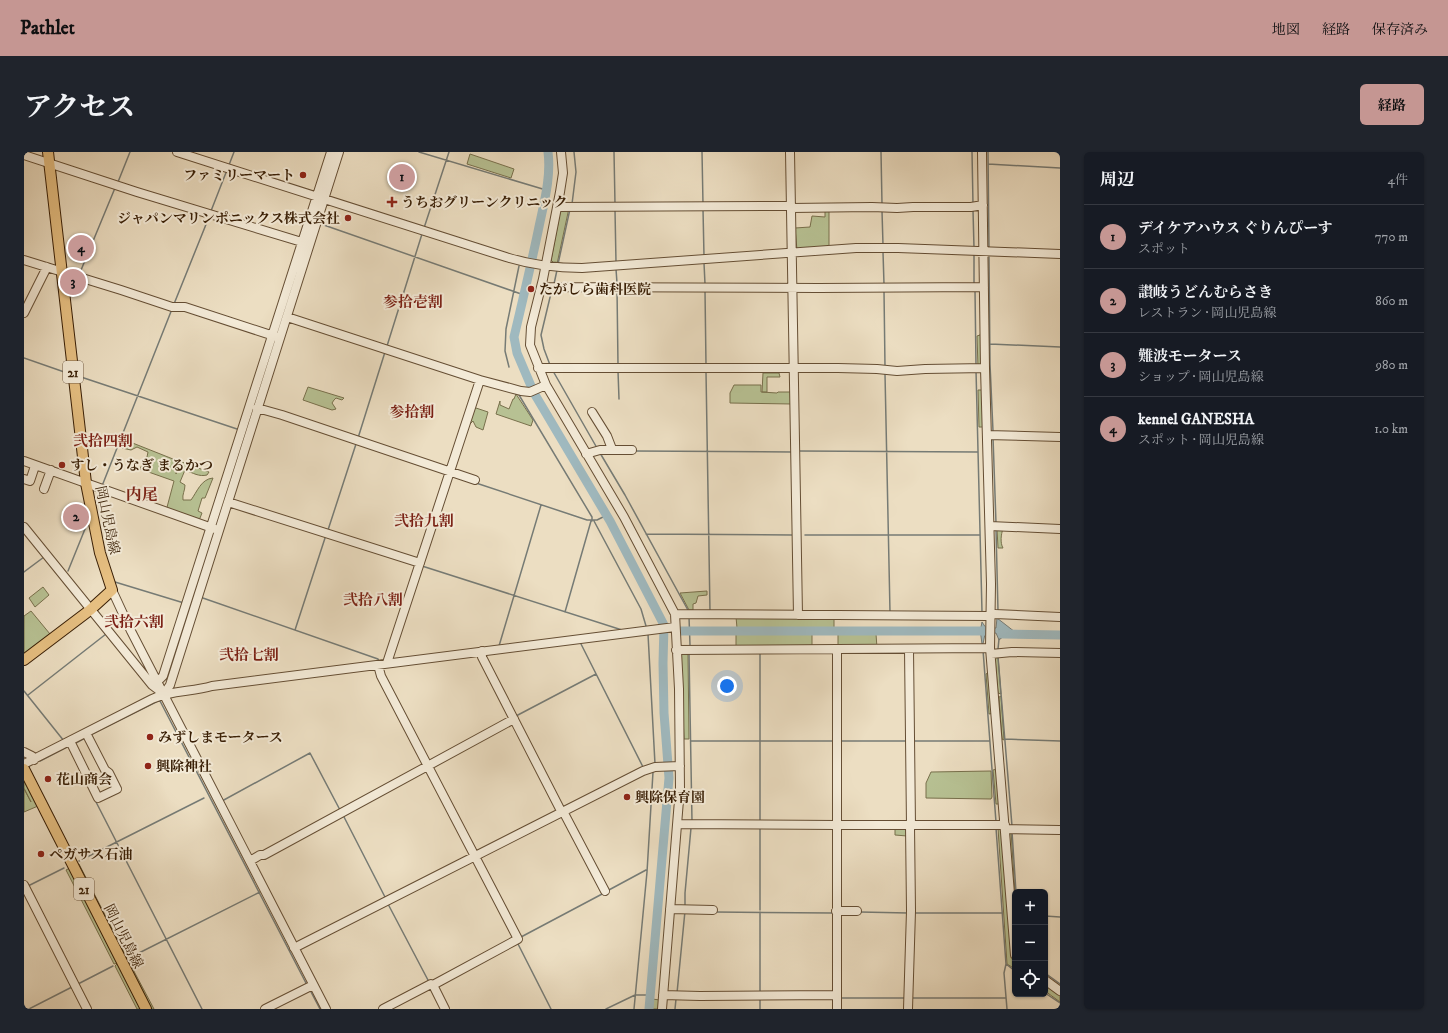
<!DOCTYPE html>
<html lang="ja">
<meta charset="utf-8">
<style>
:root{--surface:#171b24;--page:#20242c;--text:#f1f3f6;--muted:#9ea1a6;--line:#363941;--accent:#c59692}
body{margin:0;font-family:"IM FELL DW Pica","Noto Serif JP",serif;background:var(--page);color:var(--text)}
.controls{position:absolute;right:12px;bottom:12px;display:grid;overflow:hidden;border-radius:6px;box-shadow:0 1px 3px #0004}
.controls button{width:36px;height:36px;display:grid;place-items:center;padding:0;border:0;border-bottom:1px solid var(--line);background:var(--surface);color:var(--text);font:20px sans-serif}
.you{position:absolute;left:703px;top:534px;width:14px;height:14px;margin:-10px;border:3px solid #fff;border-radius:50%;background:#1a73e8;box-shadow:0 0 0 6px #1a73e833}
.badge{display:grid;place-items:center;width:26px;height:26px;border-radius:50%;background:var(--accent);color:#111;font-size:13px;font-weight:700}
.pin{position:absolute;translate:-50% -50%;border:2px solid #fff;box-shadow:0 1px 4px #0006}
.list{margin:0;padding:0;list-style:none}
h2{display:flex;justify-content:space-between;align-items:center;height:52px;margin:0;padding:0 16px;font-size:17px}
h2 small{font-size:13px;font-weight:400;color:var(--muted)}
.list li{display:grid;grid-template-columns:26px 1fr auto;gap:12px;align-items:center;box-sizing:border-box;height:64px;padding:0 16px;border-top:1px solid var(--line)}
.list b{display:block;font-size:15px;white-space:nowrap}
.list p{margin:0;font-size:13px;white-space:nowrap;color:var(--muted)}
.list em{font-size:13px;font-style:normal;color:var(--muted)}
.icon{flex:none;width:22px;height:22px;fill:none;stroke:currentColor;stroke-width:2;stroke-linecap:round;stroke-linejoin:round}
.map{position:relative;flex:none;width:1036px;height:857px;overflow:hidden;border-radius:6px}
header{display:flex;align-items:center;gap:24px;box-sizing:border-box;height:56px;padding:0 20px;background:var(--accent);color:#111}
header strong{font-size:19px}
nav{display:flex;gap:22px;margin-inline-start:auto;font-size:14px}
.intro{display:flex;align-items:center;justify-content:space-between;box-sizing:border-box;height:96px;padding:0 24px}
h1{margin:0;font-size:28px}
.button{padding:10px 18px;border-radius:6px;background:var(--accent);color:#111;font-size:14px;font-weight:700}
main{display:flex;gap:24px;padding:0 24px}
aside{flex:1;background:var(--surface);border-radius:6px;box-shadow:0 1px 3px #0004}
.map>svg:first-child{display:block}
.green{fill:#b7c193;stroke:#78704c}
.water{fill:#9fb9bf;stroke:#767b75}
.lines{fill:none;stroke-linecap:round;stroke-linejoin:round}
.stream{stroke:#767b75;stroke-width:1.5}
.river{stroke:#9fb9bf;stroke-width:9}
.minor-casing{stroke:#654e34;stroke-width:10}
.major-casing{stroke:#381e05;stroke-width:12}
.minor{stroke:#f3ead7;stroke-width:8}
.major{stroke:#e6bf81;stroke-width:10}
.poi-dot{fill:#8f2418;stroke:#f3ead7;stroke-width:1.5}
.labels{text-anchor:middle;stroke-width:4;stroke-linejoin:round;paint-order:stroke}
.shield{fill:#f3ead7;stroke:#705b44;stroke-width:1}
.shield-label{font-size:13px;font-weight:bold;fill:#381e05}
.poi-label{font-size:14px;font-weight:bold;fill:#381e05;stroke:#f3ead7;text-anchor:start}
.street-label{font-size:14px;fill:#381e05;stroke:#f3ead7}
.neighbourhood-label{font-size:15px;font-weight:bold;fill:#7a1f14;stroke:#f3ead7}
.quarter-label{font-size:16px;font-weight:bold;fill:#7a1f14;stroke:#f3ead7}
</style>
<header>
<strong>Pathlet</strong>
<nav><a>地図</a><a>経路</a><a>保存済み</a></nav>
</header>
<div class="intro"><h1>アクセス</h1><a class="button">経路</a></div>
<main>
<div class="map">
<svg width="1036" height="857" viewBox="0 0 1036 857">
<rect width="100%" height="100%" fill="#ecdec2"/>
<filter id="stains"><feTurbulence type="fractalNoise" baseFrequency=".005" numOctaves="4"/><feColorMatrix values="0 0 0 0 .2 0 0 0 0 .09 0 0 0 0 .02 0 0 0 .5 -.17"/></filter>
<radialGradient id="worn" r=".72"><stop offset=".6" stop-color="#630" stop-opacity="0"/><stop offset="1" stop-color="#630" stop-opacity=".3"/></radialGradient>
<!-- green -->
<path class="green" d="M446 2 490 17 487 26 443 12Z
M537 56H545L533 112H531L527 108Z
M805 58V96L773 98 771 76 786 75 788 64 801 65V59Z
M957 181 958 215H954L953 184 956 183Z
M739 221H755L756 225H743V240H738Z
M710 233H737V240L753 241 754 240H768V252L706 251V241Z
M284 235 320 246 318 248 312 246 310 248 308 251 312 257 308 258 279 248Z
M954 238H959L960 275H955Z
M492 242 509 268 507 274 472 262 476 249V253L485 257 489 247H490Z
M449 255 464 260 459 278 452 275 449 269 445 273Z
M101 288 154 309 152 322 155 309 185 320 183 323C175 325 169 321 161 318L156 330 161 333C161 339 158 342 159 348H167C173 340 177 327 189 326L181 346H178L174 359 178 361 174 371 142 359 150 329 116 317 121 306 123 305 124 300 113 295 107 298 98 296Z
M973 377H979C977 382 976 391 979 396H974Z
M19 435 25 443 11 455 5 446Z
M683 439V443L674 444 672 451 669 452V458H665L656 441Z
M7 459 26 482 0 505V464Z
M712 465 810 466V477L713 476Z
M712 481H788V496L712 495Z
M814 482H852L853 496 814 495Z
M656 500H662V502H664L665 587H660Z
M974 504 977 542 974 541 971 506Z
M965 520 970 561 965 562 962 522Z
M977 544 980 588 978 587 975 545Z
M973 617 977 652H972L969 618Z
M967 619 968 645 967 647 902 646V631L907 620Z
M0 628 14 654 0 660V637L7 650 0 636Z
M978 675 988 804 991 810V817L983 812 974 676Z
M883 676V684L871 683V677Z
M987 679 991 740V764L984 682Z
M55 712 103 806 100 808 101 810 104 808 130 857H125L51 714Z
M46 716 118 857H113L91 814 94 811 90 812 42 718Z
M1021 832 1036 842V850L1021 839Z
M628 847 636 848 635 857H627Z"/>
<!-- water -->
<path class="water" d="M973 466 991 480V484H980L975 488 972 481 961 482 959 492H958L956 477 957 475 958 470 962 476H972Z"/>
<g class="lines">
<!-- stream -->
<path class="stream" d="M395 0 522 38
M590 0 591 52
M678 0 679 52
M857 0 858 52
M948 0 949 52
M964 0 965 96
M964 12 1036 16
M205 13 210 0
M94 30 106 0
M548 52 552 20 550 0
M679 57 680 104
M591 58 592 110
M949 58 950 96
M187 59 203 18
M858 59 859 93
M297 72 500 143
M400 76 425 0
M859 100 860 132
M950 103V133
M965 105 966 212 969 279
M680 111 681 132
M534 112 546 57
M592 117 593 131
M55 123 91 36
M530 132 533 118
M593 137 594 213
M951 138 952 213
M681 139 682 213
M860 139 861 215
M150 152 185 65
M966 192 1036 195
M363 194 398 82
M0 206 46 222
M526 213 520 197 517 183 528 137
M485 215 481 199 482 177 495 114
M952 218 958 460
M529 219 573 296
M594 219 595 247
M682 220 686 459
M861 222 866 460
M54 224 216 278
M495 243 568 365V369
M969 285 972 371
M334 286 361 200
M610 299 768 300
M775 299 954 300
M576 301 601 343 665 460
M452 331 563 368H573L583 363
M78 334 148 157
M570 369 617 457 622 474
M972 377 974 459
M304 378 332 292
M622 382 768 383
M781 383H956
M398 414 598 478
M44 419 61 377
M0 420 20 405
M91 430 160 451
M176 445 354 507 355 510
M541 460 567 369
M665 465 666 493
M271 478 302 383
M624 482 631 612
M556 490 619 615
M475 494 517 353
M974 497 975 487
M959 498 972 670
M665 501 668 669
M736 501V669
M974 505 988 674
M0 539 40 589
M4 543 82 482
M135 547 283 833
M492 564 572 522
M66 583 136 548
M981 587 1036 589
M667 589H809
M816 589H883
M890 589H966
M50 592 61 586
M16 609 45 594
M71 648 178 857
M198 649 286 601 316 658
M319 663 362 747
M736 675V758
M972 676 982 812 991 819
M988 680 992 740
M55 709 180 646
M4 734 40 716
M583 739 622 718
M364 752 405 830
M661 754V741L667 676
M691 760 809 761
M836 760 884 761
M890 761H978
M1021 764 1036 765
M497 785 580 741
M493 790 527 857
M105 806 236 740
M982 812 980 821 983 857
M1021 821 1036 832
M54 832 89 814
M286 838 296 857
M736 840V760
M653 841 661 759
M1021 841 1036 851
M816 846H882
M888 846H982
M5 857 48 835
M582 857 611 843H626
M610 857 623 720 629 620
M651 857 652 847
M736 857V847"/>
<!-- river -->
<path class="river" d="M524 0C527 23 521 47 516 70 508 109 499 147 490 185L493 201 510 241 586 369 640 473 639 511 640 561 645 626 625 857
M656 479H967
M979 482 1036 483"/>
<!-- minor casing -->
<g class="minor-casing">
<path id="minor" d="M153 0 482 105C507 113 532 116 558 116L832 96H874L1036 102
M537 0 539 21 536 40 519 127 507 175 506 193 522 233 600 365 651 462 655 537 656 636 638 857
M766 0 774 463
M958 0 961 216 967 432 966 496 991 803
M0 3 113 40 281 91
M533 55 767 54
M767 56 848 55 873 56 889 55H947L959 53
M0 108 97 138 148 155H161L253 185
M517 135 795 136 960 135
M0 161 23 115
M263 165 456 228 497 239 506 240 522 233
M514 216H814L853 217 873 219 901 217 961 216
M233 256 258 263 451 328
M568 260 583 284 588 297
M963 283 1036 285
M562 302 576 298H608
M0 309 191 377
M0 327 6 329 11 314
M20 337 27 318
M204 350 396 411
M966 374 1036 377
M0 375 128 533 136 539
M88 438 107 479 302 857
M651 462 964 464 971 462 1036 465
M885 497 887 674
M652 498 966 496
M458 499V505L536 657 541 663 581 739
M967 502 988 500 1036 501
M363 511 456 228
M354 513 357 524 494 787 409 833 407 832 359 857
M136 527 139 524 307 0
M140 542 146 533 315 0
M46 589 74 646 93 637 85 621 81 618 62 581
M0 600 8 604 10 608
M0 612 128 547C147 538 169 540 188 534L651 475
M654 672 812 673H981
M981 677 1036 678
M226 709 236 703H240L490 567
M0 733 63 857
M646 757 689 758
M812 759H833
M270 796 619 619 631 615 656 614
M1021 828 1036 839
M409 833 421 857
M639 843 676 844 813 843
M241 857 289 833
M813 857V497
M884 857 887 759 886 674"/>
</g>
<!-- major casing -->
<g class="major-casing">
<path id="major" d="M0 508 66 458 88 438 76 401 62 331 24 0
M0 617 122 857"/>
</g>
<!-- minor -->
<use href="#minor" class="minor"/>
<!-- major -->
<use href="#major" class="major"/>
</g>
<!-- markers -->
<g class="poi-dot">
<circle cx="279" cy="23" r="4"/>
<path d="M366 44h4v4h4v4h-4v4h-4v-4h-4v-4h4z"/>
<circle cx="324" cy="66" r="4"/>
<circle cx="507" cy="137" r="4"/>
<circle cx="38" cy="313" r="4"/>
<circle cx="126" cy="585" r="4"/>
<circle cx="124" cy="614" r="4"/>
<circle cx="24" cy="627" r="4"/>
<circle cx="603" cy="645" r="4"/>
<circle cx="17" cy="702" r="4"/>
</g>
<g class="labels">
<!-- shield labels -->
<g class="shield">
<rect x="39" y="209" width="20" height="22" rx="3"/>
<rect x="50" y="726" width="20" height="22" rx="3"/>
</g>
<g class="shield-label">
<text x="49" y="225">21</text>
<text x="60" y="742">21</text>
</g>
<!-- poi labels -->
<g class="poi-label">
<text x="271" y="28" text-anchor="end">ファミリーマート</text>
<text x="377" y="55">うちおグリーンクリニック</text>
<text x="316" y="71" text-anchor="end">ジャパンマリンポニックス株式会社</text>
<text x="515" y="142">たがしら歯科医院</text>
<text x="46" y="318">すし・うなぎ まるかつ</text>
<text x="134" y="590">みずしまモータース</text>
<text x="132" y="619">興除神社</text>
<text x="32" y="632">花山商会</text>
<text x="611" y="650">興除保育園</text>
<text x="25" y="707">ペガサス石油</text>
</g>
<!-- street labels -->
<g class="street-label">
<text transform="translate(84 368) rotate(78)" y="5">岡山児島線</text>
<text transform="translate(100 784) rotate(63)" y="5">岡山児島線</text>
</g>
<!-- neighbourhood labels -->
<g class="neighbourhood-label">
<text x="389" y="155">参拾壱割</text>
<text x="388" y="265">参拾割</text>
<text x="79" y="294">弐拾四割</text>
<text x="400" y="374">弐拾九割</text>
<text x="349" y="453">弐拾八割</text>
<text x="110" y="475">弐拾六割</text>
<text x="225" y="508">弐拾七割</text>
</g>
<!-- quarter labels -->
<g class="quarter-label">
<text x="118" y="348">内尾</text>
</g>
</g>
<rect width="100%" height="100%" filter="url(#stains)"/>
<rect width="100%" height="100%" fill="url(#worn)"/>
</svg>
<div class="controls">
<button>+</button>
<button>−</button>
<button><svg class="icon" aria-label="locate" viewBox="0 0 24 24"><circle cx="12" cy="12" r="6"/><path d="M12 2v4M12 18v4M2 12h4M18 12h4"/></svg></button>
</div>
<div class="you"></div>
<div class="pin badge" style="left:378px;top:25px">1</div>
<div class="pin badge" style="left:52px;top:365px">2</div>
<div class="pin badge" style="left:49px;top:130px">3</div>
<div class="pin badge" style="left:57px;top:96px">4</div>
</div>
<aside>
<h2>周辺<small>4件</small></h2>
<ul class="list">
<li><span class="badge">1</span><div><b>デイケアハウス ぐりんぴーす</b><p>スポット</p></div><em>770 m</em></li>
<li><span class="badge">2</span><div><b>讃岐うどんむらさき</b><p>レストラン · 岡山児島線</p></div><em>860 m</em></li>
<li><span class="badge">3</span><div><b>難波モータース</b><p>ショップ · 岡山児島線</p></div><em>980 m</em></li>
<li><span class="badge">4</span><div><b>kennel GANESHA</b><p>スポット · 岡山児島線</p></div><em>1.0 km</em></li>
</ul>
</aside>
</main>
